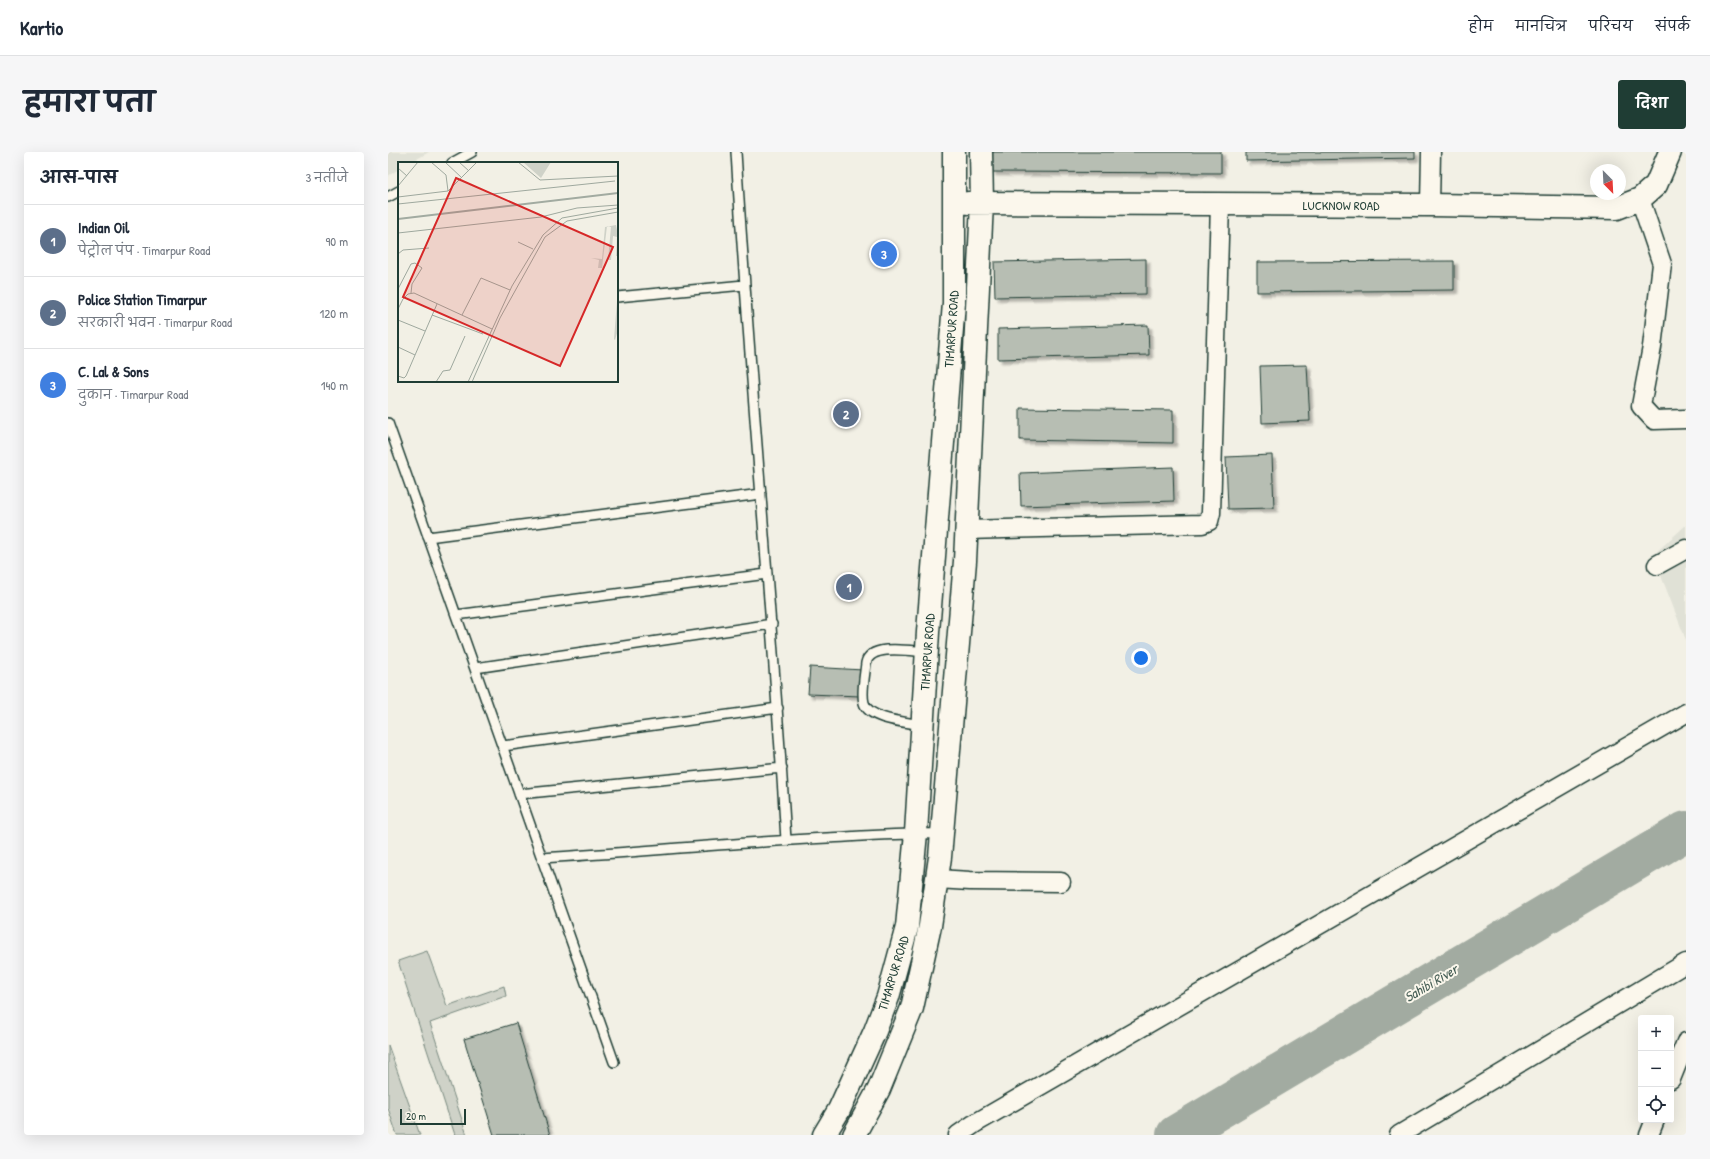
<!DOCTYPE html>
<html lang="hi">
<meta charset="utf-8">
<style>
:root{--surface:#fff;--page:#f6f6f7;--text:#1f2937;--muted:#747a83;--line:#e0e1e3;--accent:#1f3d34}
body{margin:0;font-family:"Patrick Hand","Playpen Sans Deva",sans-serif;background:var(--page);color:var(--text)}
.controls{position:absolute;right:12px;bottom:12px;display:grid;overflow:hidden;border-radius:4px;box-shadow:0 4px 16px #0002}
.controls button{width:36px;height:36px;display:grid;place-items:center;padding:0;border:0;border-bottom:1px solid var(--line);background:var(--surface);color:var(--text);font:20px sans-serif}
.compass{position:absolute;left:1202px;top:12px;width:36px;height:36px;border-radius:50%;background:var(--surface);box-shadow:0 4px 16px #0002;rotate:156deg}
.scale{position:absolute;left:12px;bottom:10px;width:66px;box-sizing:border-box;padding-left:4px;border:2px solid #1f3d34;border-top:0;font-size:11px;line-height:14px;white-space:nowrap;color:#1f3d34;-webkit-text-stroke:3px #fbf7ec;paint-order:stroke}
.you{position:absolute;left:753px;top:506px;width:14px;height:14px;margin:-10px;border:3px solid #fff;border-radius:50%;background:#1a73e8;box-shadow:0 0 0 6px #1a73e833}
.badge{display:grid;place-items:center;width:26px;height:26px;border-radius:50%;background:var(--accent);color:#fff;font-size:13px;font-weight:700}
.pin{position:absolute;translate:-50% -50%;border:2px solid #fff;box-shadow:0 1px 4px #0006}
.list{margin:0;padding:0;list-style:none}
h2{display:flex;justify-content:space-between;align-items:center;height:52px;margin:0;padding:0 16px;font-size:17px}
h2 small{font-size:13px;font-weight:400;color:var(--muted)}
.list li{display:grid;grid-template-columns:26px 1fr auto;gap:12px;align-items:center;box-sizing:border-box;height:72px;padding:0 16px;border-top:1px solid var(--line)}
.list b{display:block;font-size:15px;white-space:nowrap}
.list p{margin:0;font-size:13px;white-space:nowrap;color:var(--muted)}
.list em{font-size:13px;font-style:normal;color:var(--muted)}
.icon{flex:none;width:22px;height:22px;fill:none;stroke:currentColor;stroke-width:2;stroke-linecap:round;stroke-linejoin:round}
.map{position:relative;flex:none;width:1298px;height:983px;overflow:hidden;border-radius:4px}
header{display:flex;align-items:center;gap:24px;box-sizing:border-box;height:56px;padding:0 20px;background:var(--surface);border-bottom:1px solid var(--line)}
header strong{font-size:19px}
nav{display:flex;gap:22px;margin-inline-start:auto;font-size:14px}
.intro{display:flex;align-items:center;justify-content:space-between;box-sizing:border-box;height:96px;padding:0 24px}
h1{margin:0;font-size:28px}
.button{padding:10px 18px;border-radius:4px;background:var(--accent);color:#fff;font-size:14px;font-weight:700}
main{display:flex;gap:24px;padding:0 24px}
aside{flex:1;background:var(--surface);border-radius:4px;box-shadow:0 4px 16px #0002}
.map>svg:first-child{display:block}
.built{fill:#e0e1d6}
.green{fill:#cfd2c8;stroke:#77887e}
.lines{fill:none;stroke-linecap:round;stroke-linejoin:round}
.river{stroke:#a2aba1;stroke-width:40}
.building{fill:#b7beb3;stroke:#1f3d34;filter:url(#shadow)}
.service-casing{stroke:#1f3d34;stroke-width:12}
.minor-casing{stroke:#1f3d34;stroke-width:21}
.tertiary-casing{stroke:#1f3d34;stroke-width:25}
.service{stroke:#fbf7ec;stroke-width:9}
.minor{stroke:#fbf7ec;stroke-width:18}
.tertiary{stroke:#fbf7ec;stroke-width:22}
.labels{text-anchor:middle;stroke-width:4;stroke-linejoin:round;paint-order:stroke}
.street-label{font-size:13px;fill:#1f3d34;stroke:#fbf7ec}
.water-label{font-size:14px;font-style:italic;fill:#465e55;stroke:#fbf7ec}
.inset-river{fill:none;stroke:#a2aba1;stroke-width:2}
.inset-road{fill:none;stroke:#9ea89e;stroke-width:1}
.view{fill:#d62828;fill-opacity:0.15;stroke:#d62828;stroke-width:2}
.inset-edge{fill:none;stroke:#1f3d34;stroke-width:2}
</style>
<header>
<strong>Kartio</strong>
<nav><a>होम</a><a>मानचित्र</a><a>परिचय</a><a>संपर्क</a></nav>
</header>
<div class="intro"><h1>हमारा पता</h1><a class="button">दिशा</a></div>
<main>
<aside>
<h2>आस-पास<small>3 नतीजे</small></h2>
<ul class="list">
<li><span class="badge" style="background:#5c6f8a">1</span><div><b>Indian Oil</b><p>पेट्रोल पंप · Timarpur Road</p></div><em>90 m</em></li>
<li><span class="badge" style="background:#5c6f8a">2</span><div><b>Police Station Timarpur</b><p>सरकारी भवन · Timarpur Road</p></div><em>120 m</em></li>
<li><span class="badge" style="background:#3f7fe0">3</span><div><b>C. Lal &amp; Sons</b><p>दुकान · Timarpur Road</p></div><em>140 m</em></li>
</ul>
</aside>
<div class="map">
<svg width="1298" height="983" viewBox="0 0 1298 983">
<defs>
<filter id="shadow"><feDropShadow dx="3.5" dy="3.5" stdDeviation="1" flood-color="#0004"/></filter>
</defs>
<rect width="100%" height="100%" fill="#f2f0e5"/>
<filter id="ink" filterUnits="userSpaceOnUse"><feTurbulence type="fractalNoise" baseFrequency=".025" numOctaves="2"/><feDisplacementMap in="SourceGraphic" scale="8" xChannelSelector="R" yChannelSelector="G"/><feConvolveMatrix kernelMatrix="1 2 1 2 8 2 1 2 1" color-interpolation-filters="sRGB"/></filter>
<g filter="url(#ink)">
<!-- built -->
<path class="built" d="M0 0H41L22 11H11V17L0 24Z
M1298 373V488L1265 403Z"/>
<!-- green -->
<path class="green" d="M39 799 59 854 116 834 118 844 42 871 79 983H67L10 809Z
M0 893 32 983H9L0 956Z"/>
<g class="lines">
<!-- river -->
<path class="river" d="M788 983 1298 679"/>
</g>
<!-- building -->
<path class="building" d="M604 0H833V21L604 20Z
M858 0H1027V6L858 9Z
M758 107V142L607 145 606 110Z
M1066 109V138L869 140V110Z
M760 173 761 203 610 207V177Z
M919 213 922 269 874 271 872 214Z
M632 256 785 258V291L632 288Z
M884 303 886 356 840 357 838 305Z
M785 315 786 349 633 354 632 321Z
M422 515 475 518 472 544 420 542Z
M128 871 162 983H106L76 887Z"/>
<g class="lines">
<!-- service casing -->
<g class="service-casing">
<path id="service" d="M348 0C362 230 384 459 398 688
M64 11 84 0
M0 45 11 39
M229 145 356 133
M0 271 226 910
M40 385 373 342
M68 463 379 422
M87 516 384 472
M534 573C519 570 481 568 476 551 473 541 477 522 478 511 482 491 523 499 539 500
M115 594 390 556
M131 642 394 616
M154 706C249 700 344 691 439 686 477 684 515 681 554 682"/>
</g>
<!-- minor casing -->
<g class="minor-casing">
<path id="minor" d="M1252 47 1274 112 1264 195 1253 254 1266 268 1298 267
M1042 53 1043 0
M578 378 814 372 821 369 823 361 832 52
M1269 413 1298 397
M549 727 582 729 673 730
M1283 927 1298 890
M570 983 586 972 1298 561
M1011 983 1298 811
M1261 983 1267 968"/>
</g>
<!-- tertiary casing -->
<g class="tertiary-casing">
<path id="tertiary" d="M580 51 1042 53 1229 56 1252 47 1268 33 1282 0
M436 983 451 958 487 879 500 845 519 775 528 681 540 480 566 151V0
M466 983 491 937 524 856 542 774 552 705 577 409 594 51 593 0"/>
</g>
<!-- service -->
<use href="#service" class="service"/>
<!-- minor -->
<use href="#minor" class="minor"/>
<!-- tertiary -->
<use href="#tertiary" class="tertiary"/>
</g>
</g>
<g class="labels">
<!-- street labels -->
<g class="street-label">
<text x="953" y="58">LUCKNOW ROAD</text>
<text transform="translate(563 177) rotate(-86)" y="5">TIMARPUR ROAD</text>
<text transform="translate(539 500) rotate(-86)" y="5">TIMARPUR ROAD</text>
<text transform="translate(505 821) rotate(-73)" y="5">TIMARPUR ROAD</text>
</g>
<!-- water labels -->
<g class="water-label">
<text transform="translate(1043 831) rotate(-31)" y="5">Sahibi River</text>
</g>
</g>
<!-- overview -->
<g transform="translate(10 10)">
<rect width="220" height="220" fill="#f2f0e5"/>
<path d="M125 0H153L143 16ZM218 63 220 73V94H218L219 75 215 74 213 98H210L213 65 209 64 204 106H200L201 98 193 96 204 97 207 65ZM220 126V168L217 178 216 177Z" fill="#cfd2c8"/>
<path class="inset-river" d="M0 57 220 31"/>
<path class="inset-road" d="M33 0 48 13 50 29M47 0 64 16M61 0 71 9M120 0 142 18 220 14M0 6 9 14M0 24 20 0M0 35 50 29 79 0M0 42 217 19M0 71 143 55 179 46 220 43M120 80 135 87M0 92 5 88 31 86M0 127 13 102 17 101 24 106 14 122 13 131M0 147 5 137 10 132 16 131 94 167M34 153 85 172M64 153 83 116 112 128M0 158 27 169M0 185 17 193M0 214 6 216 8 214 39 142M38 220 45 209 52 208 67 174M70 220 114 124 145 73 164 56 220 46M74 220 102 156 147 75 169 59 220 50"/>
<path class="view" d="M58 16 215 85 162 204 5 135Z"/>
<rect width="220" height="220" class="inset-edge"/>
</g>
</svg>
<div class="controls">
<button>+</button>
<button>−</button>
<button><svg class="icon" aria-label="locate" viewBox="0 0 24 24"><circle cx="12" cy="12" r="6"/><path d="M12 2v4M12 18v4M2 12h4M18 12h4"/></svg></button>
</div>
<svg class="compass" viewBox="-18 -18 36 36"><path d="M0-13l5 13h-10z" fill="#e53935"/><path d="M0 13l5-13h-10z" fill="#747a83"/></svg>
<div class="scale">20 m</div>
<div class="you"></div>
<div class="pin badge" style="left:461px;top:435px;background:#5c6f8a">1</div>
<div class="pin badge" style="left:458px;top:262px;background:#5c6f8a">2</div>
<div class="pin badge" style="left:496px;top:102px;background:#3f7fe0">3</div>
</div>
</main>
